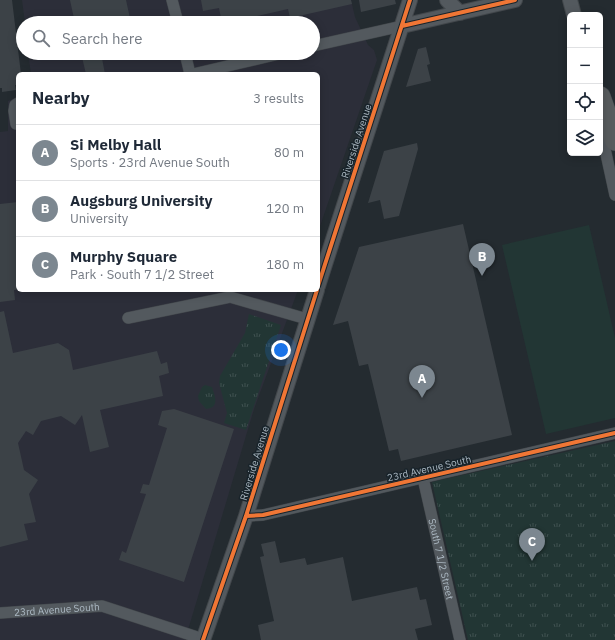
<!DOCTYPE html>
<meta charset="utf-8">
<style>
:root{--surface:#fff;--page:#f6f6f7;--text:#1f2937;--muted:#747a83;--line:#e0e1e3;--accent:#7c8790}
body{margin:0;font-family:"IBM Plex Sans",sans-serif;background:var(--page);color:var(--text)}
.controls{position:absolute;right:12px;top:12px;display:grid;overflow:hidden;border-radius:6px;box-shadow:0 2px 10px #0003}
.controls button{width:36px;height:36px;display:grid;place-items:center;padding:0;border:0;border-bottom:1px solid var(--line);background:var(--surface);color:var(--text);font:20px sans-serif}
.you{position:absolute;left:281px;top:350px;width:14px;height:14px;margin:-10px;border:3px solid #fff;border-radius:50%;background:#1a73e8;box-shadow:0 0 0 6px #1a73e833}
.badge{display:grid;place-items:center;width:26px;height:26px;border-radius:50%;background:var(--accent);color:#fff;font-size:13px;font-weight:700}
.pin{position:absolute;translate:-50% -33px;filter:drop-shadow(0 1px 2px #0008)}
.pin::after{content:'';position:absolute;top:21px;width:14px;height:12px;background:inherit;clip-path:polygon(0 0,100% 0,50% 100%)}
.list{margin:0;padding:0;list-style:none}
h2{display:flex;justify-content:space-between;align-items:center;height:52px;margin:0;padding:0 16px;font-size:17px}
h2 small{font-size:13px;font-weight:400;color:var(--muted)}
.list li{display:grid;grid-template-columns:26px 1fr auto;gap:12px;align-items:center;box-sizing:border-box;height:56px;padding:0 16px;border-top:1px solid var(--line)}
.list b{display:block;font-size:15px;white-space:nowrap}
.list p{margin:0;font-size:13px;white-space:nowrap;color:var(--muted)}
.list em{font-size:13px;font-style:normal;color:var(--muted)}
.icon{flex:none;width:22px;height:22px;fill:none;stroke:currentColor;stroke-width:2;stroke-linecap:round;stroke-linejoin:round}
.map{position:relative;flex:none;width:615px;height:640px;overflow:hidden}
.search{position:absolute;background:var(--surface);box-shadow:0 2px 10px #0003;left:16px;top:16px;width:304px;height:44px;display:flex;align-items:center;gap:10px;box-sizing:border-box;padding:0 14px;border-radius:22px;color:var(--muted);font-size:15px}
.panel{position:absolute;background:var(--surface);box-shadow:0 2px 10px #0003;left:16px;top:72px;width:304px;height:220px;border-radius:6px}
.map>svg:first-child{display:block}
.medical{fill:#2c2e39}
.grass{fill:url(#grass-tufts)}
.garden{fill:#223634}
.building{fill:#3c4247}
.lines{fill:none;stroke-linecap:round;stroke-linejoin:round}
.minor-casing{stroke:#42474b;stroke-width:12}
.tertiary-casing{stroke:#42474b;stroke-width:16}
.motorway-casing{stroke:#40474c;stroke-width:22}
.minor{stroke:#53595e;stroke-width:11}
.tertiary{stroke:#53595e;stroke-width:14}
.motorway{stroke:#585c5e;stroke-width:21}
.cycleway-casing{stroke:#18232a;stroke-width:6}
.cycleway{stroke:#f07635;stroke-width:4}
.labels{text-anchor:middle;stroke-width:3;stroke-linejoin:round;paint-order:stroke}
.street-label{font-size:10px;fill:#acb9c3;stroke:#18232a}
</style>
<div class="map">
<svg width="615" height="640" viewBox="0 0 615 640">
<defs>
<pattern id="grass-tufts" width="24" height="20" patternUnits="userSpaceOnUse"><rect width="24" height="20" fill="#223634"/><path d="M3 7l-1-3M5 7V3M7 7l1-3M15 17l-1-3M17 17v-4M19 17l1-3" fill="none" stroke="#3f5150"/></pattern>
</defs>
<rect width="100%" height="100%" fill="#242b30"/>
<!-- medical -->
<path class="medical" d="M22 0H351L355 17 368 45 374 50 377 60 318 232V74H31L28 53H313V23H25Z
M18 97V290H298L254 409 185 640H0V132L8 131V101Z"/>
<!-- grass -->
<path class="grass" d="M249 314 281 325 246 430 224 423 227 413 219 383 220 376 245 333Z
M205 385 212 387C215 396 220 408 206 409L199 401 198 396 202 387Z
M615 441V640H468L432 482Z"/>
<!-- garden -->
<path class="garden" d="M589 225 615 338V418L546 434 502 245Z"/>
<!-- building -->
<path class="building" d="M0 0H12L21 74H18V85H15L16 90 2 92V88H0Z
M70 0H126L131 23H75Z
M201 0H351L352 4 290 18 288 9 235 21V23H222L219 8 203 11Z
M359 0H395L396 4 361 12Z
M426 47 430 64 427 65 431 81 406 87 418 49Z
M81 53H101L105 74H86Z
M417 143 418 149 399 216 384 219 380 200 368 203 384 151Z
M18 202V290H14L15 300 0 302V204Z
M463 224 512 435 401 461 398 449 389 451 368 364 359 366 348 321 333 325 359 247Z
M4 311 13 353 58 343 69 350 73 370 157 351 161 364 167 362 169 373 159 376 163 396 100 410 109 447 90 452 82 415 75 425 61 416 41 421 33 435 26 431 18 443 24 470 38 480 29 494 36 522 24 524 28 540 0 547V312Z
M174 409 234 429 184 582 119 560 122 551 126 553 146 494 140 493 143 484 149 485 167 428 158 425 162 411Z
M275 541 280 563 305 558 307 565 343 557 352 601 417 587 420 600 426 599 432 625 415 629 418 640H261L258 625 274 621 260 557 264 556 261 544Z"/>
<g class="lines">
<!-- minor casing -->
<g class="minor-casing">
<g id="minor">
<path d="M172 0 178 23"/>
<path d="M313 46 402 26"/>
<path d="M185 53 190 74"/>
<path d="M193 74 283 53"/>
<path d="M18 103 15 105 14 111 16 124 18 123"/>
<path d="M600 126 615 195"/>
<path d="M128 318 230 297 307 319"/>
<path id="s1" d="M423 478 460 640"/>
<path d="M246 516 263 515 615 433"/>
<path id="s2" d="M0 613 102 606 203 639"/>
</g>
</g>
<!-- tertiary casing -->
<g class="tertiary-casing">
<path id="tertiary" d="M447 0 460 13
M570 0 574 15
M402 26 515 0
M318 286 410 0
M203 640 246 516 317 290"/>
</g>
<!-- motorway casing -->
<g class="motorway-casing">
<path id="motorway" d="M600 97 615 140"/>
</g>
<!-- minor -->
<use href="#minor" class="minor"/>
<!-- tertiary -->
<use href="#tertiary" class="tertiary"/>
<!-- motorway -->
<use href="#motorway" class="motorway"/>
<!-- cycleway casing -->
<g class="cycleway-casing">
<path id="cycleway" d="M402 26 515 0
M318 286 410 0
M246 516 263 515 615 433
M203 640 246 516 317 290"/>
</g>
<!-- cycleway -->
<use href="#cycleway" class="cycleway"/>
</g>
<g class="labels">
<!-- street labels -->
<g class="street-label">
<text transform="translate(356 141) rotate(-72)" y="4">Riverside Avenue</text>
<text transform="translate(254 463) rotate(-73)" y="4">Riverside Avenue</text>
<text transform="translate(429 468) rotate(-13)" y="4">23rd Avenue South</text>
<text dy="4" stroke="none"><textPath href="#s1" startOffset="83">South 7 1/2 Street</textPath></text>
<text dy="4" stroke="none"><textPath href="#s2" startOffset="57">23rd Avenue South</textPath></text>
</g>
</g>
</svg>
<div class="controls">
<button>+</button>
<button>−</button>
<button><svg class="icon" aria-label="locate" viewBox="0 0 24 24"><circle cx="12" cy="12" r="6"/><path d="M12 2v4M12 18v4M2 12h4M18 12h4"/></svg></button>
<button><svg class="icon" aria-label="layers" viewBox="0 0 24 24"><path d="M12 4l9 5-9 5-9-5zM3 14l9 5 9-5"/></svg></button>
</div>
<div class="you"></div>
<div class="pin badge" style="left:422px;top:398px">A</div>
<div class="pin badge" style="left:482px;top:276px">B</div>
<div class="pin badge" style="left:532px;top:561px">C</div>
<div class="search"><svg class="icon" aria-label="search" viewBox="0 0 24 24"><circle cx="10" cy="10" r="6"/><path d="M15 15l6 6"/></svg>Search here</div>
<section class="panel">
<h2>Nearby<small>3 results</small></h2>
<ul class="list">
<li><span class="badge">A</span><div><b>Si Melby Hall</b><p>Sports · 23rd Avenue South</p></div><em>80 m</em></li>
<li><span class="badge">B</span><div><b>Augsburg University</b><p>University</p></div><em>120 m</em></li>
<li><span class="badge">C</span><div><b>Murphy Square</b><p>Park · South 7 1/2 Street</p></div><em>180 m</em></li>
</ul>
</section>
</div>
